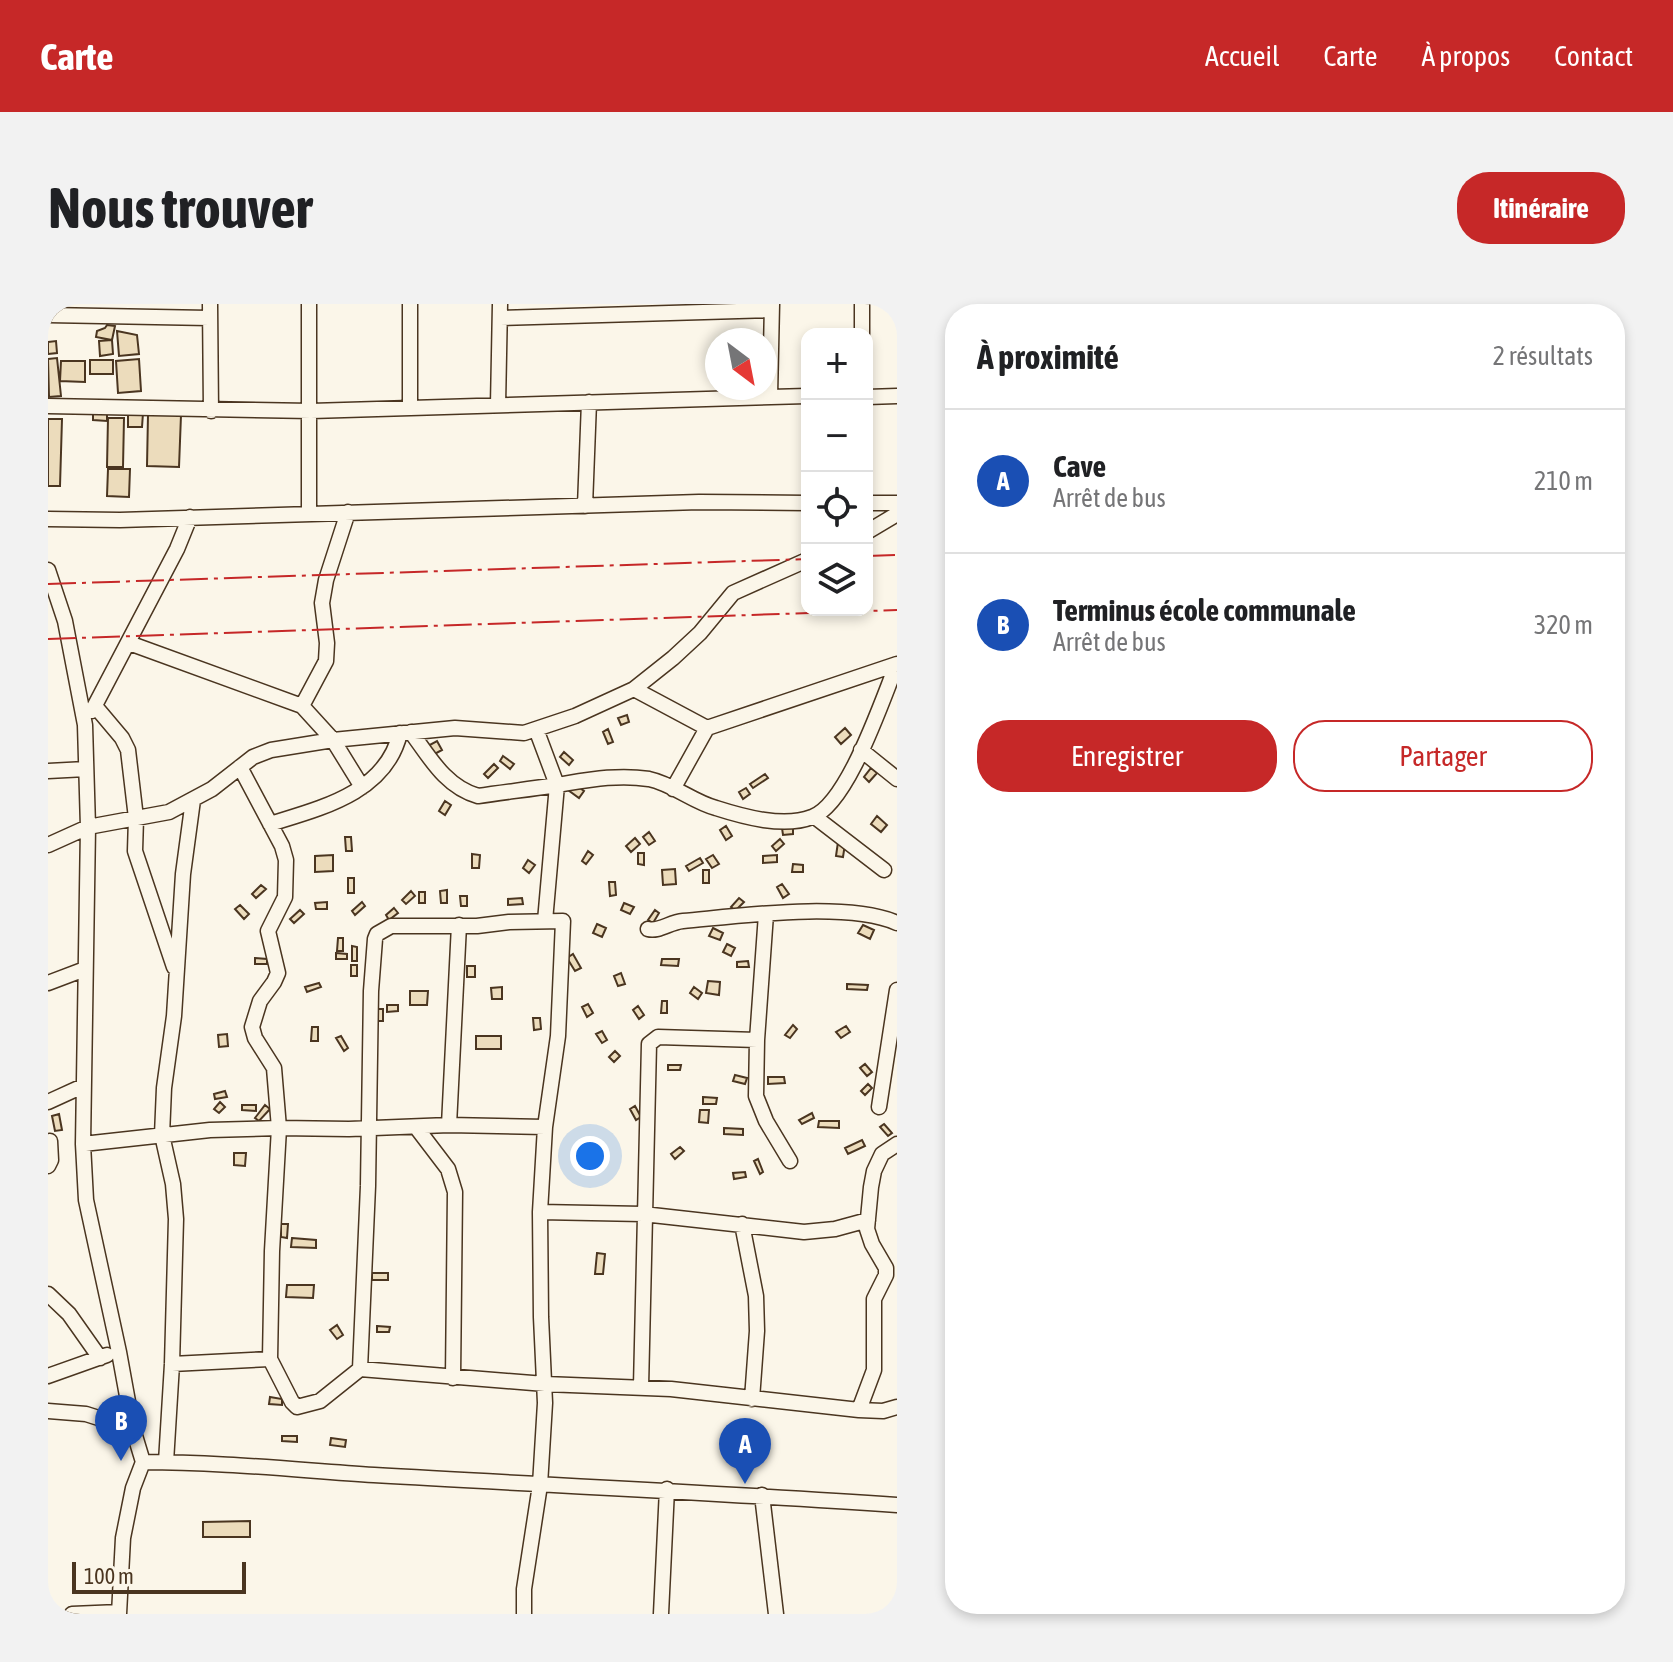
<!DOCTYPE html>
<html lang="fr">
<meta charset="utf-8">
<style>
:root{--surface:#fff;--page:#f2f2f2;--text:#202124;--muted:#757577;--line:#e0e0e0;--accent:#c62828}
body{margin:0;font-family:"Asap Condensed",sans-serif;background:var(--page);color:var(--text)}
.controls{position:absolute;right:24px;top:24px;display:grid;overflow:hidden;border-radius:16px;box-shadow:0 4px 12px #0003}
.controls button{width:72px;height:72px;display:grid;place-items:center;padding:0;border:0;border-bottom:2px solid var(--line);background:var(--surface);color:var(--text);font:40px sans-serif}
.compass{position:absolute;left:657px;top:24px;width:72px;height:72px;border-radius:50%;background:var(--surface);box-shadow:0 4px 12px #0003;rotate:148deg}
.scale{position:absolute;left:24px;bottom:20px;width:174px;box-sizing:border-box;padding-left:8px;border:4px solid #4a3520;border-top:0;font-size:22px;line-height:28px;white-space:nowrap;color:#4a3520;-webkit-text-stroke:6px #fbf6e9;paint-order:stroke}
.you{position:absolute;left:542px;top:852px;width:28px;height:28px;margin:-20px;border:6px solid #fff;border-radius:50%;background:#1a73e8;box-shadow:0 0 0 12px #1a73e833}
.badge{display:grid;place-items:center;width:52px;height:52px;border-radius:50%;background:var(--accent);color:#fff;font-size:26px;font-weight:700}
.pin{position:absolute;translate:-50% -66px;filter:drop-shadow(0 2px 4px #0008)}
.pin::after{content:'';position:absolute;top:42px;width:28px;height:24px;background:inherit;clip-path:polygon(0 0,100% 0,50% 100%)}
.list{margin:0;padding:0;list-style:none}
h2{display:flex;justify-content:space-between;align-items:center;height:104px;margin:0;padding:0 32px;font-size:34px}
h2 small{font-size:26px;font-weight:400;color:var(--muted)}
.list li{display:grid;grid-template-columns:52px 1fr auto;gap:24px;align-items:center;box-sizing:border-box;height:144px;padding:0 32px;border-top:2px solid var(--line)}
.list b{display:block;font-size:30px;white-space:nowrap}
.list p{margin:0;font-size:26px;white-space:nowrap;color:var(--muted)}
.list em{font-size:26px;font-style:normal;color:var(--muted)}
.actions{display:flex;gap:16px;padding:24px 32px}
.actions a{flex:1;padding:18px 0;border:2px solid var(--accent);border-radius:32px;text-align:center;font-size:28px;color:var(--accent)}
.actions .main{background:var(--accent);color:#fff}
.icon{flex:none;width:44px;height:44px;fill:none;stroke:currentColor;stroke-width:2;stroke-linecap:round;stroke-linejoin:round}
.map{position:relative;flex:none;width:849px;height:1310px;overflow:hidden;border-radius:32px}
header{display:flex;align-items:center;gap:48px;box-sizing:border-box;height:112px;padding:0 40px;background:var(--accent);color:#fff}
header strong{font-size:38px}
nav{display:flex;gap:44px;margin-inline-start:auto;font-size:28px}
.intro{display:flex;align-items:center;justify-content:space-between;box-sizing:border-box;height:192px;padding:0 48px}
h1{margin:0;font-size:56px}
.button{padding:20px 36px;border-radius:32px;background:var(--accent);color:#fff;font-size:28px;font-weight:700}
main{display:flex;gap:48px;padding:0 48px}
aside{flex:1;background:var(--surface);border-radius:32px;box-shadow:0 4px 12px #0003}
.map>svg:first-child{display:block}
.building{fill:#ecdcbc;stroke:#4a3520;stroke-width:2}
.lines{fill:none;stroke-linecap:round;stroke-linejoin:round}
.minor-casing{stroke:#4a3520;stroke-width:17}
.minor{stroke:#fbf6e9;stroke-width:14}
.power{stroke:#c62828;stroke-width:2;stroke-dasharray:28 6 4 6;stroke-linecap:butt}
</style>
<header>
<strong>Carte</strong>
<nav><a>Accueil</a><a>Carte</a><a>À propos</a><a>Contact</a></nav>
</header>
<div class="intro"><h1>Nous trouver</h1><a class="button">Itinéraire</a></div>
<main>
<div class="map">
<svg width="849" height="1310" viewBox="0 0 849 1310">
<rect width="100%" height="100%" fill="#fbf6e9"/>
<!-- building -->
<path class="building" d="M59 21 67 22 64 36 48 33 49 27 57 24Z
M69 27 89 31 91 50 71 52Z
M64 36 65 50 52 52 51 37Z
M8 37 9 49 0 50V38Z
M9 54 13 92 1 93 0 55Z
M91 55 93 87 70 89 68 57Z
M42 56H65V70H42Z
M13 57H37V78L12 77Z
M80 109H95L94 123H80Z
M45 110H59V117L45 116Z
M100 111H133L131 163 99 162Z
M60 114H76L75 163H59Z
M0 115H14L12 182H0Z
M60 165H82L81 193 59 192Z
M579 411 581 418 573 421 570 414Z
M797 424 803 431 793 440 787 433Z
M560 425 565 438 560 440 555 428Z
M389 437 394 446 383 452 378 443Z
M516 448 525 456 521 461 512 453Z
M455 452 466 460 462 465 452 457Z
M446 460 450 464 440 474 436 470Z
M823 464 829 469 821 478 816 473Z
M717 470 720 474 705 484 702 480Z
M525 479 536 487 531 494 520 486Z
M698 484 702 490 695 495 691 488Z
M397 497 403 501 397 511 391 507Z
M829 512 839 521 833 528 823 520Z
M678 522 684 532 678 536 672 526Z
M734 524H745V530L735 531Z
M601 528 607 537 601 541 595 533Z
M297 533H303L304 547H298Z
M587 534 592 540 583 548 578 542Z
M732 535 736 540 728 547 724 542Z
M790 538 797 540 795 553 788 552Z
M540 547 545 551 538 560 534 557Z
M590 549H596V561L590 560Z
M424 550 432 551 431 564H424Z
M285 551V567L267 568V552Z
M665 551 671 560 664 564 658 555Z
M729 551V558L715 559V552Z
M652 554 655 559 641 567 638 562Z
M480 556 487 561 481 569 475 564Z
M745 560 755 561V568H744Z
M627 565 628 580 615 581 614 566Z
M655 566H661V579H655Z
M300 574H306V589H300Z
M561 578H567L568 591 562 592Z
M734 580 741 590 735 594 729 583Z
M213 581 218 585 208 594 204 590Z
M399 586V599H393L392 587Z
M363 587 367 592 358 600 354 596Z
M371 588H377V599H371Z
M412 592H419V602H413Z
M474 594 475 600 460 601V595Z
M691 594 696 598 687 607 683 603Z
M279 598V605H268L267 599Z
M314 598 317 602 307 611 304 607Z
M576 599 586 603 582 610 573 606Z
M192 601 201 610 196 615 187 605Z
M346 604 350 609 341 616 338 611Z
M252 606 256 610 246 619 242 615Z
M607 606 611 609 605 619 600 616Z
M549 620 558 624 554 633 545 629Z
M815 621 826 626 822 635 810 629Z
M665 624 675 629 672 636 661 632Z
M290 634H295V647H289Z
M679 640 687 644 683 652 675 648Z
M304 642 309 643V657H304Z
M288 649 299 650V655H288Z
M525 650 533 664 527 667 519 654Z
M207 654 219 655V660H207Z
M614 655H631L630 662 613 661Z
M700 657 701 663H689V658Z
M303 661H309V672H303Z
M419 662H427V673H419Z
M573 669 577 680 570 682 566 672Z
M660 677 672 678 671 691 658 689Z
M271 679 273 683 259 688 257 683Z
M799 680 820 681 819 686 799 685Z
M454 683V695H444L443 684Z
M646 683 654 689 650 695 642 689Z
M362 687H380L379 701H362Z
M614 697H619V709H613Z
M540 700 545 709 539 713 534 703Z
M339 701H350V707L339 708Z
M590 702 596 711 591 715 585 706Z
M329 705H335V717H329Z
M485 714H492L493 725 486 726Z
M745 721 749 725 742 734 737 731Z
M798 722 802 728 793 734 788 728Z
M264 723H270V737H263Z
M554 727 559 736 554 739 548 730Z
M179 730 180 742 171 743 170 731Z
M293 732 300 744 296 747 288 734Z
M428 732H453V745H428Z
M567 747 572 752 566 758 561 753Z
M817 760 824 768 819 772 812 764Z
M620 761H633L632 766H620Z
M687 771 699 774 697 780 685 777Z
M720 773H736L737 779 720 780Z
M820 780 824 784 817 791 813 787Z
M177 787 179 793 167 795 166 790Z
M655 793 669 794 668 800H655Z
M172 798 177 803 171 809 166 805Z
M194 801H208V807L194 806Z
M217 801 222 805 211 817 207 814Z
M587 802 593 813 588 816 582 805Z
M652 806H661L660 819 651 818Z
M764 809 766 814 754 820 751 816Z
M11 810 14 826 7 827 4 812Z
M771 817H791V824L770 823Z
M836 820 844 829 840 832 832 823Z
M676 824 695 825V831L676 830Z
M814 836 817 842 800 850 797 844Z
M632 843 636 847 627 855 623 850Z
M186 849H198L197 862 186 861Z
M710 855 715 868 712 870 706 857Z
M697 868 698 873 686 875 685 869Z
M233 920H240L239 934 233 933Z
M244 934 268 936V944L243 943Z
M549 949 557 950 555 970H547Z
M324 969H340V976H324Z
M239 981H266L265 994 238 993Z
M289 1021 295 1031 289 1035 282 1026Z
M329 1022 342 1023 341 1028H329Z
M222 1093 234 1095V1101L221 1100Z
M234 1132H249V1138L234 1137Z
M283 1134 298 1136 297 1143 282 1141Z
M202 1217V1233H155V1218Z"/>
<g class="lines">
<!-- minor casing -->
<g class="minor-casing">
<path id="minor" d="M162 0 163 107
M261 0V209
M362 0V104
M0 11 161 14
M452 14 723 6
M814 30V0
M722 92 724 0
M819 93 849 92
M450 101 452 0
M0 102 263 107 759 92
M819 199H849
M537 202 541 98
M0 215 72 216 651 198 759 199
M819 228 849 210
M0 266 17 317 37 421 40 523 35 840 38 896 71 1048 85 1125 95 1158 85 1184 75 1234 71 1310
M81 339 254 402 285 436 314 483
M586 385 659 424 849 360
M47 402 74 434 80 446 88 514 87 547 126 663
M254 402 278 357 279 339 274 299 278 276 300 208
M44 407 129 245 142 213
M488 425 509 481 497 617
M363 428C382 454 398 483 430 492 457 488 483 485 509 481 540 476 569 470 601 475 625 480 645 498 668 504 696 513 736 524 764 513 800 500 834 396 849 360
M813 446 849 475
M0 467 38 465
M625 485 659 424
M767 513 836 566
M222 520C273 504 338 489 352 429
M0 541 40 523 121 508 164 485 205 453 223 446 285 436 407 424 476 429 527 412 586 385 625 354 652 329 685 289 759 256
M718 610 709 736 708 792 718 817 742 857
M600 625C611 628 622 618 635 617 691 612 799 597 849 619
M0 679 37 665
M0 798 35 782
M831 803 849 686
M401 821 411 621
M368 823 400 865 407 888 405 1074
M35 840 162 826 231 824 301 825 401 821 497 823 492 908 493 1013 497 1099 492 1181 476 1285V1310
M0 862 3 856 2 837
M492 908 595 910 756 928 787 925 820 916
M694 920 708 992 709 1027 704 1095
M0 990 21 1010 52 1054
M222 1055 244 1098 249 1103 272 1097 312 1065 320 882 323 687 327 635 329 630 343 622H429L461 618 515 617 510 732 497 823
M124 1060 222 1055 224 947 231 824 226 764 207 734 204 723 212 697 226 678 230 669 220 627 237 593 238 556 234 542 192 463
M312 1065 497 1080 623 1085 811 1106 835 1107 849 1103
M0 1072 59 1051
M593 1083 601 740 610 733 709 736
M811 1106 826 1066V995L838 971V964L824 940 819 925 823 883 826 867 834 850 849 840
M0 1107 38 1110 85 1125
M95 1158C172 1158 249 1166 326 1171 500 1181 675 1189 849 1201
M118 1158 124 1060 128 915 125 880 114 831 116 784 126 712 135 570 145 496
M714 1191 728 1310
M24 1310 71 1308
M613 1310 619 1185"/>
</g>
<!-- minor -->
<use href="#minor" class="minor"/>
<!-- power -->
<path class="power" d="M819 252 849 251
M0 280 759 255
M0 335 849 306"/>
</g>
</svg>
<div class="controls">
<button>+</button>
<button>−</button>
<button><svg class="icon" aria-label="locate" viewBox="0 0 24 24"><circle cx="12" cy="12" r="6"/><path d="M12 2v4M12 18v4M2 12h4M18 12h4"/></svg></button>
<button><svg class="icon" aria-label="layers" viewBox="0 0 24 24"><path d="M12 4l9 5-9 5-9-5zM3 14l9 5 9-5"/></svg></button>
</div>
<svg class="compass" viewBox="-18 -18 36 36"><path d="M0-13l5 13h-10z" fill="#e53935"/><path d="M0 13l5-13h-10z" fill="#757577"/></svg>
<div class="scale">100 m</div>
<div class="you"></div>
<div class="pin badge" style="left:697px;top:1180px;background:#1a4fb4">A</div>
<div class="pin badge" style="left:73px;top:1157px;background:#1a4fb4">B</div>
</div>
<aside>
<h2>À proximité<small>2 résultats</small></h2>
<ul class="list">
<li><span class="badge" style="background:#1a4fb4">A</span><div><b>Cave</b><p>Arrêt de bus</p></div><em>210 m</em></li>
<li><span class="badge" style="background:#1a4fb4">B</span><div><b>Terminus école communale</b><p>Arrêt de bus</p></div><em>320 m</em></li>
</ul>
<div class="actions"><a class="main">Enregistrer</a><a>Partager</a></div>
</aside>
</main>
